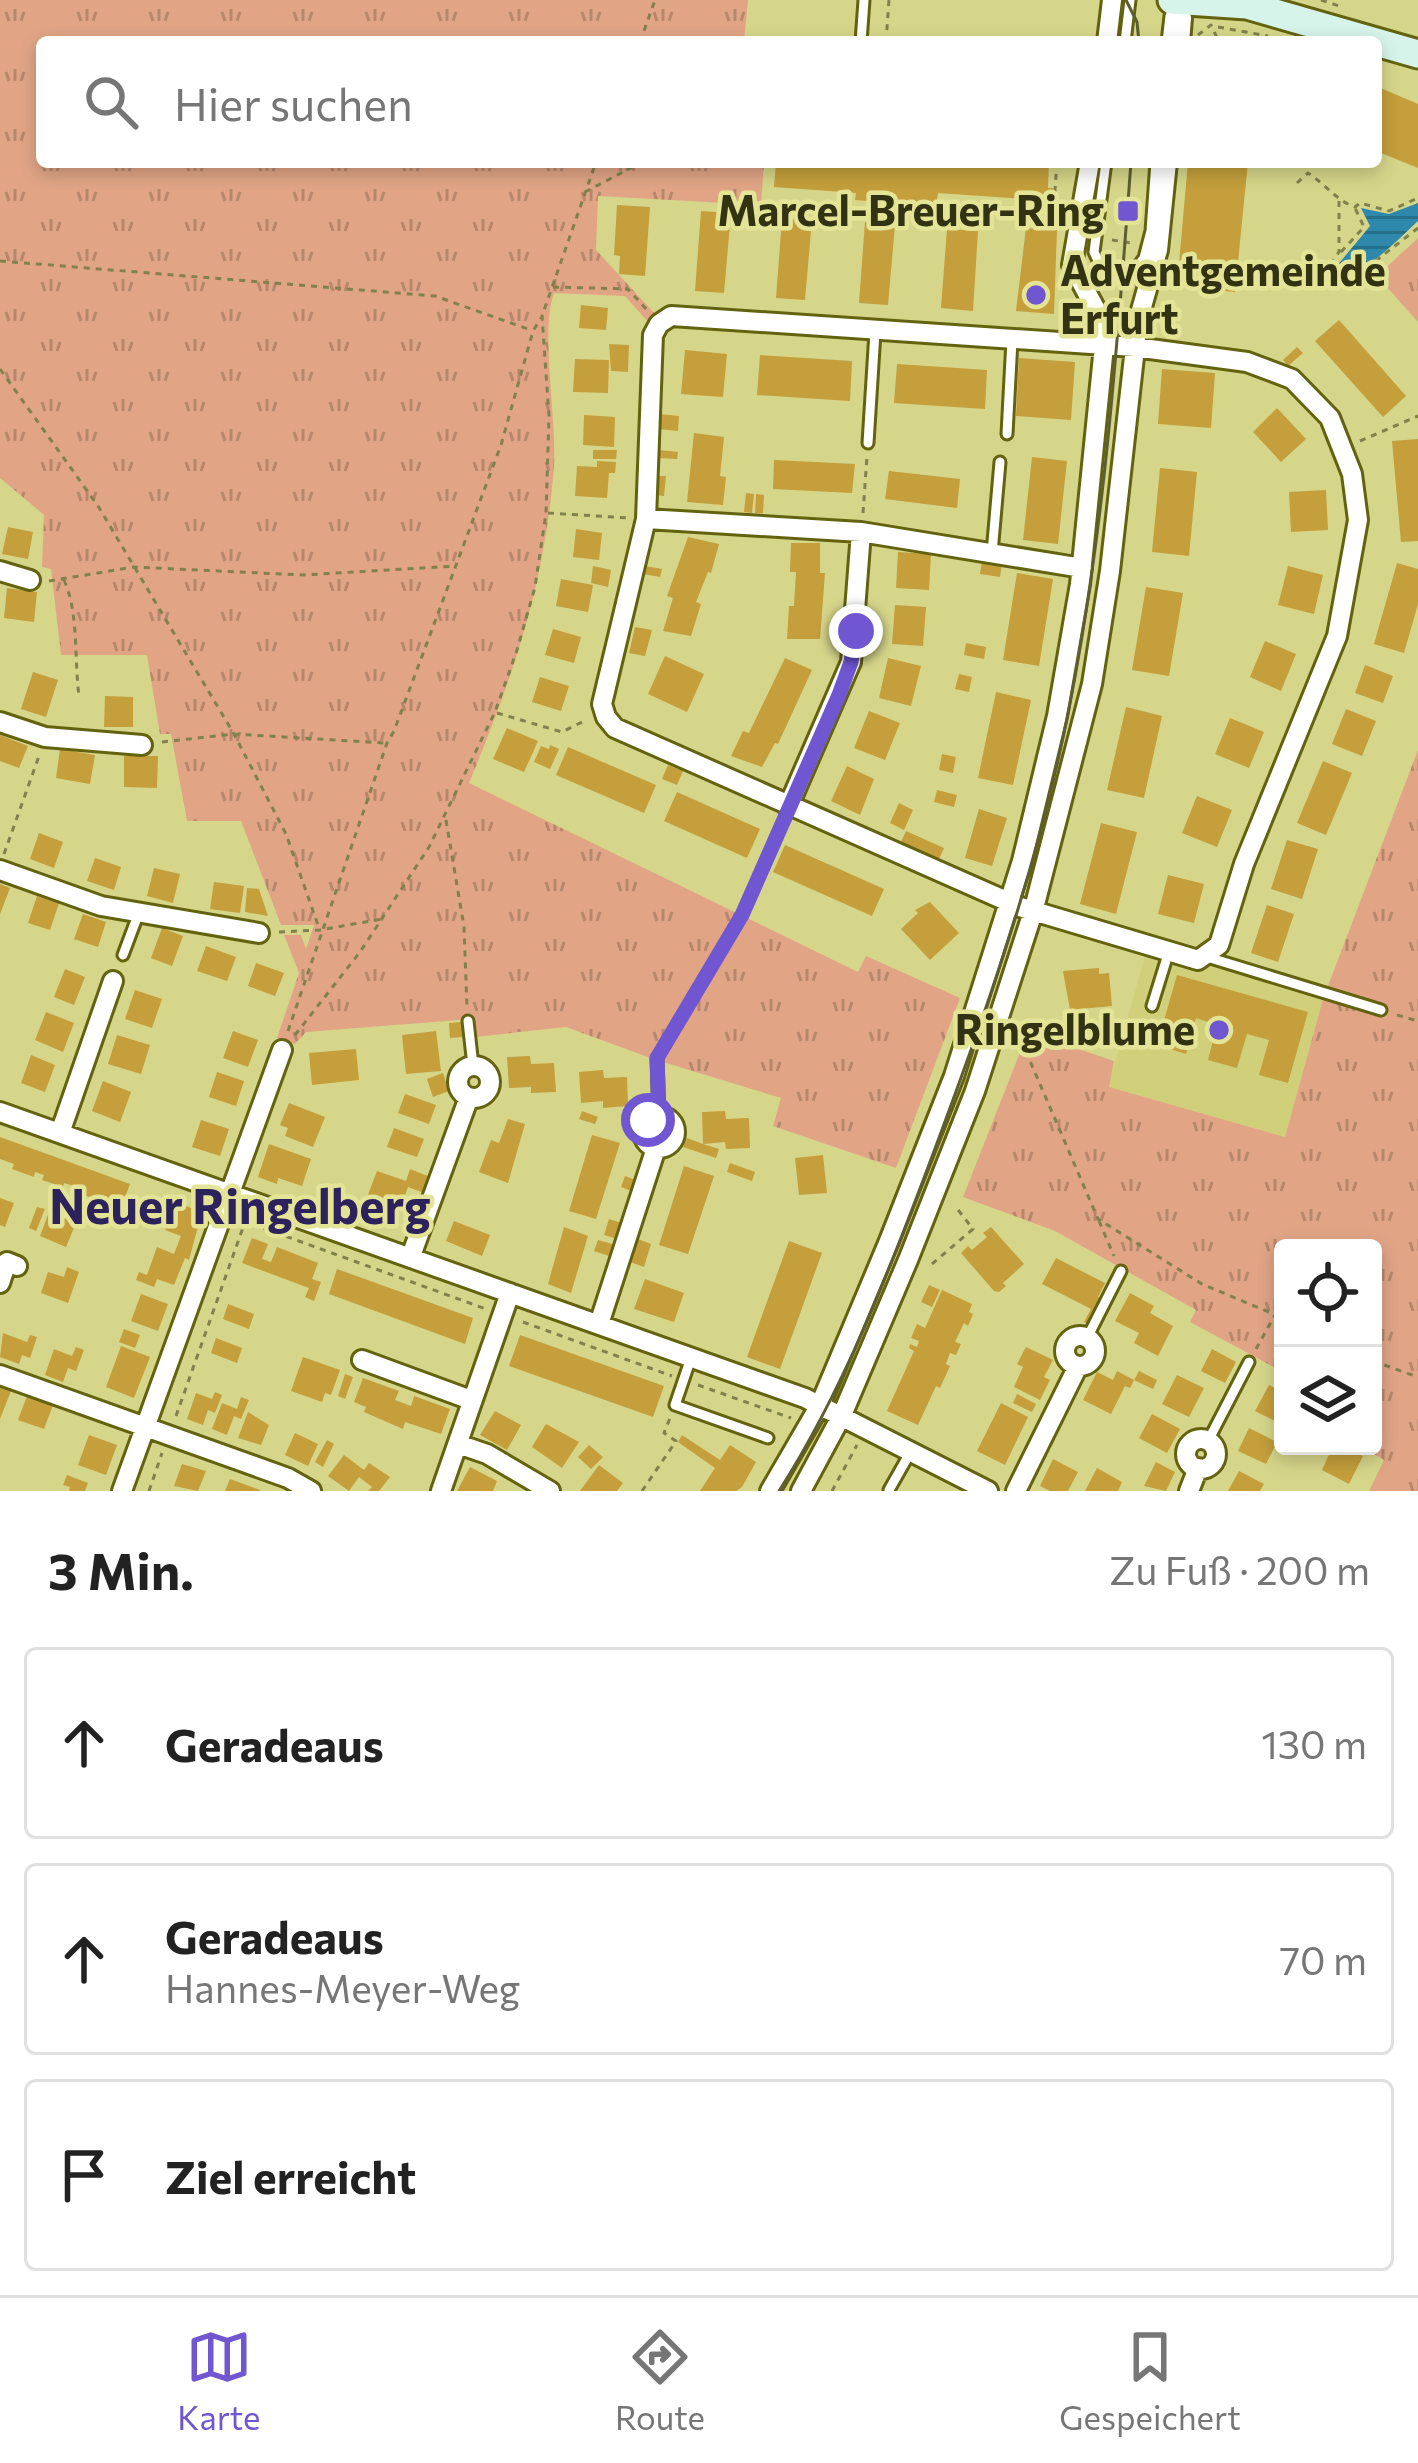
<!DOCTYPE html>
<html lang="de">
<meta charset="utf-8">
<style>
:root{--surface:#fff;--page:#f2f2f2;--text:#222;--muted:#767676;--line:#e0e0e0;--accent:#7057d1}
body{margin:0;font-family:Commissioner,sans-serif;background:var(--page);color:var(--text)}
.controls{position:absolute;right:36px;bottom:36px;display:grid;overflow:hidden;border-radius:12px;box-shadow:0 6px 18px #0003}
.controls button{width:108px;height:108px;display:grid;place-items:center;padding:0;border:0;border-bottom:3px solid var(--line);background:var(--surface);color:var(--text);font:60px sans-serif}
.stop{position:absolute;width:36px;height:36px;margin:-27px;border:9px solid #7057d1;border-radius:50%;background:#fff}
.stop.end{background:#7057d1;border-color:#fff;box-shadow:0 3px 12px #0008}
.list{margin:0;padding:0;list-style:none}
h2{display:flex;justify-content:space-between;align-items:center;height:156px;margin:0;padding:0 48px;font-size:51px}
h2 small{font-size:39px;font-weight:400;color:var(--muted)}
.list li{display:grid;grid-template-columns:78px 1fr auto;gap:36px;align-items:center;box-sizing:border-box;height:192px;margin:0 24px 24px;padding:0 24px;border:3px solid var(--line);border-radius:12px}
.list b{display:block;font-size:45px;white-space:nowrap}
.list p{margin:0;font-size:39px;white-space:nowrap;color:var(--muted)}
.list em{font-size:39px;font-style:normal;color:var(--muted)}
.icon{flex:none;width:66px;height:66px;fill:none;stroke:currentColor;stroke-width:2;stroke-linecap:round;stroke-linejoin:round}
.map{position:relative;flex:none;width:1418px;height:1491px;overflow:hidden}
.search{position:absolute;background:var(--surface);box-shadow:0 6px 18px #0003;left:36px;right:36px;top:36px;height:132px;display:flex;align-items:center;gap:30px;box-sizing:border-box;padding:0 42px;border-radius:12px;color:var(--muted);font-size:45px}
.sheet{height:804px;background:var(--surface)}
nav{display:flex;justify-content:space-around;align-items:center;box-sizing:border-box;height:168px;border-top:3px solid var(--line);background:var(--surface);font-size:33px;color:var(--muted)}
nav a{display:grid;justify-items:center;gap:6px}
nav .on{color:var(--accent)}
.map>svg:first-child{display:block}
.built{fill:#d0d07a}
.grass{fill:url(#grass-tufts)}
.water{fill:url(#water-rules)}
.building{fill:#c49f3b}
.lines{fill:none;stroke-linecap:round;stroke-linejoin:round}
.lane-casing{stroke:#63620e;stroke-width:15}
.street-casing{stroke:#63620e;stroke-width:24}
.secondary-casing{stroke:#63620e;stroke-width:33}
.path{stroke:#81814c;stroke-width:3;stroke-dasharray:6 6;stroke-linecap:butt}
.lane{stroke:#fff;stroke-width:9}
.street{stroke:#fff;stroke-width:18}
.secondary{stroke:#d6f4ea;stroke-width:27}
.tram{stroke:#5d5d32;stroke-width:3}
.route{stroke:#7057d1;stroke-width:15}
.poi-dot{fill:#7057d1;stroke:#e3e496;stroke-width:4.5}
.labels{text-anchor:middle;stroke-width:9;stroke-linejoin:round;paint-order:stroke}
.poi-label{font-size:42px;font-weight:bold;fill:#333313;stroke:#e3e496;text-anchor:end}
.quarter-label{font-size:48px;font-weight:bold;fill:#2e225c;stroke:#e3e496}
</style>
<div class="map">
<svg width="1418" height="1491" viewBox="0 0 1418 1491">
<defs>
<pattern id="grass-tufts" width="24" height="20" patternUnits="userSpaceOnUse" patternTransform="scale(3)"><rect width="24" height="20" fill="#e1a586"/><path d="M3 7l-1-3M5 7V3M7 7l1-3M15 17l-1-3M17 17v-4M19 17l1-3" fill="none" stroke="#b7876c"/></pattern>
<pattern id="water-rules" width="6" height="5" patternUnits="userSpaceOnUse" patternTransform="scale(3)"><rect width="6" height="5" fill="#2d88ab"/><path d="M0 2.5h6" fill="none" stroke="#27708a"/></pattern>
</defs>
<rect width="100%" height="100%" fill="#d6d68a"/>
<!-- built -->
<path class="built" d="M1147 949 1323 999 1285 1137 1108 1087Z"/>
<!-- grass -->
<path class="grass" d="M0 0H748L744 42H42V162H764L761 205 598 196 596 250 657 316 649 323 625 296 554 293C540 329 557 419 554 466 545 583 514 675 469 783L858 972 866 956 960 998 896 1168 773 1126 781 1098 653 1059 566 1027 475 1037 472 1019 306 1032 295 1044 277 1038 299 973 284 935H301L306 949 314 925H281L241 821H187L171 734H160L147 655H61L51 569 42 567 44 515 0 478Z
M1418 238V322L1377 276Z
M1418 750V1491H1369L1384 1460 1361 1446H1373V1248H1283V1372L1190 1322 1196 1310 1055 1231 963 1197 1028 1032 1114 1061 1109 1087 1285 1137 1323 999Z"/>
<!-- water -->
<path class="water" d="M1418 203V221C1395 242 1365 276 1333 277L1336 267 1370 226 1361 208 1389 214Z"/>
<!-- building -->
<path class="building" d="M1376 86 1418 104V168L1376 151Z
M776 162H1049L1048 188H1053L1052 201 938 193 936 206 855 200 856 193 774 187Z
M1188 162H1248L1235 292 1177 286Z
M617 205 650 207 645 276 619 274 620 256 614 255Z
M701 211 731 213 724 293 695 291Z
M782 218 812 220 805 300 776 298Z
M865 222 895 225 888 305 859 303Z
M1026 228 1057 230 1054 314 1016 311Z
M947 229 978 231 973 311 941 308Z
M581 305 608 308 606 330 579 328Z
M1339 320 1406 396 1383 417 1315 341Z
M609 344 629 345 628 372 611 371Z
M1297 347 1303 353 1288 366 1283 360Z
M685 350 727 354 723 397 681 394Z
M760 355 852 361 850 401 757 395Z
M1019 358 1075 362 1071 420 1016 416Z
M575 359 609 360 608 393 573 392Z
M897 364 987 370 985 409 894 403Z
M1162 369 1215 373 1211 428 1158 424Z
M1277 408 1306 439 1281 462 1253 432Z
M660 414 679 416 678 431 659 429Z
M584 415 615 417 614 447 583 445Z
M694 433 724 437 720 476 726 477 723 505 687 502Z
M1418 439V541L1401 542 1392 441Z
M593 450H617L616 459H593Z
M659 450 678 452 677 459 658 458Z
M1032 457 1067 461 1058 544 1023 540Z
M774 460 855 464 852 493 773 489Z
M597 461 616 462 615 473H609L607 498 575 496 577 466 597 467Z
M1160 468 1197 472 1189 556 1152 552Z
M889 471 960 479 957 508 885 499Z
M657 476H666L664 496 655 495Z
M1326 490 1328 530 1291 532 1289 492Z
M746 493 754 494 752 513 744 512Z
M756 494 764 495 763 513H755Z
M8 527 33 532 28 559 2 554Z
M576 529 602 533 599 560 573 557Z
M688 537 719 544 711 573 708 572 696 602 701 604 691 636 663 631 673 598 667 596Z
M791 543H820V573H825L820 639H787L789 606H794L796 572H790Z
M898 552 931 554 929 590 896 588Z
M982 561 1002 564 1000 577 980 574Z
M1397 563 1418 569V604L1404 653 1374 644Z
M593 566 611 570 608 587 591 583Z
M645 566 662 569 660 577 643 574Z
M1288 566 1323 575 1314 614 1278 605Z
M1017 573 1053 579 1039 666 1003 660Z
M561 579 593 585 588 612 556 606Z
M1146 587 1183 593 1169 676 1132 670Z
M7 588 37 592 34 622 4 618Z
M895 605 926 607 923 646 892 644Z
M635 627 652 630 645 656 629 653Z
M553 629 581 637 574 663 545 655Z
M1265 641 1296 654 1281 691 1250 677Z
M966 643 986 647 984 659 964 655Z
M665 656 704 674 687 712 648 694Z
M785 658 812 670 778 744 775 743 762 767 731 756 743 731 749 733Z
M888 658 921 666 911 706 879 698Z
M1365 665 1393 676 1383 703 1355 693Z
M33 672 58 680 46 717 21 709Z
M959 674 972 677 969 692 955 689Z
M540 677 569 686 561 711 532 702Z
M996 692 1031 700 1013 785 978 778Z
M105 696 133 697V727H104Z
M1126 707 1162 716 1144 798 1107 790Z
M1346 709 1376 721 1362 756 1332 744Z
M869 711 900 723 885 760 854 748Z
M1230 718 1264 732 1249 768 1215 754Z
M507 728 538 741 524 772 493 759Z
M0 735 28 746 19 768 0 761Z
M550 745 559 749 550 769 534 762 541 746 549 749Z
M568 747 656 785 644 813 556 775Z
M60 749 95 755 90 784 56 778Z
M942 754 956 757 953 773 939 770Z
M124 756H158L157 788 124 787Z
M1323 761 1352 773 1326 835 1297 823Z
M668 765 683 771 677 785 662 779Z
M847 766 874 779 860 815 831 801Z
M937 790 957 795 954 807 934 802Z
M677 792 760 829 747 858 664 821Z
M1197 796 1232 810 1217 847 1182 833Z
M899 803 913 810 904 830 890 823Z
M979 809 1007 818 992 866 965 858Z
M1101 823 1137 832 1116 914 1080 904Z
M906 831 944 848 939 859 901 842Z
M39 833 63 842 54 868 30 859Z
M1287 840 1318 849 1302 899 1271 889Z
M785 845 884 889 872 916 773 872Z
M95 858 121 867 114 890 87 881Z
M154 868 180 874 173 903 147 896Z
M1168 875 1204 884 1194 923 1158 914Z
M214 882 244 886 240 913 210 909Z
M0 884 10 888 0 914Z
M247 888 259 889 268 916 245 912Z
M37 896 59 903 50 930 28 923Z
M930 902 959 933 930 960 901 929 918 913 915 910Z
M1267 905 1294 914 1278 962 1251 953Z
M83 914 106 922 98 947 74 939Z
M162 928 183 936 172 966 151 958Z
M206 946 236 957 227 981 197 971Z
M256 963 284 973 275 996 248 986Z
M1099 968V974L1109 973 1112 1006 1070 1010 1063 971Z
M65 969 85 977 74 1005 54 997Z
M1177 975 1308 1012 1288 1083 1259 1075 1269 1040 1247 1034 1237 1068 1208 1060 1217 1025 1196 1018 1186 1054 1157 1045Z
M135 990 162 999 152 1028 125 1019Z
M46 1012 74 1023 63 1052 35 1040Z
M462 1022 463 1037 450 1038 449 1023Z
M233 1031 258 1040 248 1067 223 1058Z
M436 1031 441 1071 406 1074 402 1035Z
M117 1035 150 1045 141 1074 108 1064Z
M356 1049 359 1080 312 1085 309 1053Z
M31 1055 55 1065 45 1092 21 1083Z
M530 1056 531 1064 554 1063 556 1092 531 1093V1087L509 1088 507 1057Z
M603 1070 604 1078 627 1077 628 1106 603 1108V1101L581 1103 579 1072Z
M217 1072 244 1081 236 1106 209 1097Z
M443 1073 449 1091 433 1097 427 1079Z
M103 1081 131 1092 120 1122 92 1111Z
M405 1094 436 1105 429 1124 398 1113Z
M289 1103 325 1117 313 1147 285 1136 288 1128 280 1125Z
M582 1111 598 1117 595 1124 579 1119Z
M725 1111 726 1119 749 1118 750 1148 726 1149 725 1142 703 1144 719 1149 716 1158 683 1147 687 1138 703 1144 702 1112Z
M508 1119 525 1124 508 1183 479 1172 491 1140 499 1143Z
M201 1120 229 1129 220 1156 192 1147Z
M394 1128 424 1139 417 1157 387 1147Z
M592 1135 620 1143 596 1219 569 1211Z
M0 1137 130 1184 121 1208 72 1191 74 1186 64 1183 63 1187 42 1180 44 1175 35 1172 34 1177 12 1169 14 1164 0 1159Z
M269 1144 311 1159 302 1186 278 1178 277 1184 258 1177Z
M823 1155 827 1193 799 1195 795 1158Z
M730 1163 755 1172 752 1181 727 1172Z
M684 1166 714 1176 688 1254 659 1245Z
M410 1169 430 1177 424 1193 408 1187 396 1220 363 1208 377 1171 406 1181Z
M625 1176 638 1181 634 1192 621 1187Z
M0 1198 14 1203 5 1227 0 1225Z
M175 1202 202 1212 189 1260 185 1258 174 1285 157 1279 154 1287 136 1280 139 1272 147 1275 157 1247 174 1254 181 1236 165 1230Z
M37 1207 45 1209 36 1231 29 1228Z
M49 1212 76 1223 66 1247 40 1236Z
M609 1219 622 1223 617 1239 604 1235Z
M454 1221 490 1235 482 1256 446 1241Z
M564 1227 588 1236 571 1293 548 1284Z
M991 1227 1024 1264 1003 1283 1006 1286 999 1292 994 1291 961 1253 968 1246 972 1250 987 1237 983 1233Z
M252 1238 268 1244 262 1259 271 1262 277 1247 318 1263 312 1279 321 1282 314 1301 305 1297 309 1288 242 1263Z
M638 1239 651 1244 644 1267 630 1262Z
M598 1240 616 1245 612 1257 594 1251Z
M789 1241 822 1253 780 1369 747 1357Z
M1056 1258 1105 1283 1098 1297 1104 1300 1091 1326 1084 1322 1091 1309 1042 1284Z
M67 1267 79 1272 68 1303 41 1293 48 1272 64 1277Z
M337 1269 473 1318 465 1344 329 1294Z
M645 1279 684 1293 674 1322 634 1309Z
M929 1285 940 1290 932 1307 921 1302Z
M942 1290 972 1304 969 1312 973 1314 968 1326 964 1323 955 1342 961 1344 956 1355 950 1353 946 1364 950 1366 940 1388 936 1386 918 1425 887 1411 914 1351 909 1348 910 1344 917 1347 919 1341 911 1338 917 1324 925 1328Z
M1130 1293 1154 1306 1150 1313 1173 1326 1158 1356 1134 1343 1139 1333 1115 1321Z
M141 1294 168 1304 158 1331 131 1321Z
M228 1304 254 1314 249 1329 223 1319Z
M124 1329 140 1335 135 1348 119 1342Z
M3 1333 27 1342 30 1335 37 1337 30 1358 22 1355 19 1364 0 1357Z
M520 1335 664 1386 653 1417 509 1366Z
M216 1338 242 1348 237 1363 211 1353Z
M121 1346 150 1357 134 1398 106 1387Z
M76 1347 84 1350 76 1371 68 1368 63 1382 45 1375 54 1349 72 1356Z
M1026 1347 1053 1360 1044 1377 1050 1380 1040 1400 1014 1387 1023 1367 1017 1364Z
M1212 1349 1236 1362 1225 1383 1201 1371Z
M303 1357 340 1370 331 1395 325 1393 322 1402 291 1391Z
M1117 1371 1134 1380 1139 1371 1157 1380 1153 1389 1134 1380 1130 1388 1125 1386 1111 1414 1083 1400 1097 1372 1113 1380Z
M345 1374 353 1377 345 1399 338 1396Z
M1177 1375 1204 1388 1189 1417 1162 1404Z
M363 1378 399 1391 395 1400 411 1406 414 1396 450 1409 441 1434 405 1422 403 1429 364 1412 366 1407 354 1402Z
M1269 1385 1283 1392V1425L1255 1411Z
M0 1387 11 1391 0 1419Z
M215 1392 222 1395 215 1413 208 1410 203 1425 187 1419 196 1393 212 1399Z
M1017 1394 1036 1404 1032 1412 1013 1403Z
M27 1396 53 1405 44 1429 18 1420Z
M241 1397 249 1400 241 1419 234 1416 227 1435 212 1429 222 1403 237 1409Z
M1001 1403 1028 1417 1005 1465 977 1451Z
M495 1411 521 1425 507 1450 480 1435Z
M248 1412 269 1425 261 1445 238 1438Z
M1152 1414 1180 1429 1167 1453 1139 1438Z
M546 1424 579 1442 562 1468 532 1447Z
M1249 1428 1277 1442 1266 1464 1238 1451Z
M295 1433 318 1444 308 1466 285 1455Z
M89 1435 117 1445 106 1475 78 1465Z
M682 1435 720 1460 730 1445 756 1462 742 1487 736 1491H700L715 1468 678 1442Z
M327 1440 334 1444 323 1467 315 1462Z
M589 1445 603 1457 591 1469 578 1457Z
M1333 1446H1343L1363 1456 1349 1484 1322 1470Z
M344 1455 364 1470 369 1463 390 1477 379 1491H368L372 1487 359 1477 349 1491 328 1476Z
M1053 1459 1078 1472 1068 1491H1050L1040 1486Z
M1156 1462 1175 1472 1166 1491 1144 1486Z
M182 1464 206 1471 198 1491 174 1486Z
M599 1465 623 1483 617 1491H580Z
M470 1467 497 1481 493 1491H457Z
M1097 1468 1122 1482 1118 1491H1085Z
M1239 1471 1264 1484 1260 1491H1228Z
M67 1475 88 1483 85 1491H69L70 1487 63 1485Z
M230 1479 260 1490V1491H225Z"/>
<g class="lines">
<!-- lane casing -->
<g class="lane-casing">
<path id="lane" d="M861 42 864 0
M1125 42 1130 0
M1167 42 1170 16 1176 4
M1106 162 1094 252 1103 271 1132 274 1144 258 1151 231 1156 162
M1007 434 1012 340
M868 443 875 332
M992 553 1000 462
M123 955 138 915
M1207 957 1381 1010
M1152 1006 1169 951
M468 1021 473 1066
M657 1058 659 1116
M1087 1338 1121 1271
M691 1358 675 1405 768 1438
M1208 1441 1249 1362
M889 1490 910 1453"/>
</g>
<!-- street casing -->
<g class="street-casing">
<path id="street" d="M1177 0 1182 18 1180 42
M1107 42 1112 0
M671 316 1135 347 1247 362 1292 379 1330 418 1352 474 1358 520 1337 636 1244 864 1219 945 1198 960 1020 907 615 728 606 717 602 704 646 519 653 335 659 324Z
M646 519 861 532 1082 568
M0 571 30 580
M0 722 45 737 142 745
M788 807 851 662 861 532
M0 870 101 906 259 933
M458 1082a16 16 0 1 1 32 0a16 16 0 1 1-32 0Z
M0 1112 805 1398 988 1491
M643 1132a16 16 0 1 1 32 0a16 16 0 1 1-32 0Z
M60 1133 113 981
M411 1256 469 1097
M0 1283 7 1262 17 1266
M599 1324 656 1148
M1065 1351a15 15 0 1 1 30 0a15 15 0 1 1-30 0Z
M362 1360 471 1400
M0 1375 288 1478 311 1491
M1186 1454a15 15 0 1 1 30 0a15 15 0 1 1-30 0Z
M458 1444 487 1454 550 1491
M122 1491 282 1050
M441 1491 510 1293
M770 1491 820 1405 889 1241 954 1076 1022 861 1057 716 1080 584 1104 346 1102 321 1072 265 1090 162
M801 1491 842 1415 908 1260 975 1091 1033 912 1092 684 1110 571 1138 321 1158 250 1167 162
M1016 1491 1078 1366
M1189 1491 1198 1468"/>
</g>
<!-- secondary casing -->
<g class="secondary-casing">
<path id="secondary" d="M1172 0 1247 5 1418 54"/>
</g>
<!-- path -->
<path class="path" d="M1321 0 1342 7
M1218 27 1268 36
M1198 35 1211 25 1219 42
M640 42 655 0
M886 42 889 0
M1057 162 1054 204 1063 217
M1297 183 1308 173C1325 184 1337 201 1355 207L1360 203 1389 211 1418 198
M585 192 642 162
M1339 201V252L1324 273 1330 286 1351 280 1418 228
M1112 240 1132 243
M1341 252 1364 227 1355 208
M0 261 435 296 531 330
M553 287 628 289 648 311
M0 369 98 506 234 734 286 834 319 928
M1360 441 1418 416
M548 513 628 518
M863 513 867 456
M64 580C79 613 74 658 79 696
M49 581 134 567 303 575 456 566
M497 713 562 732 584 721
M162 742 234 734 385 743
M446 820 464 927 467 1007
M4 854 39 756
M279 932 320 930 382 919
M1397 1015 1418 1021
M288 1031 387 743 394 731 501 445 533 331 541 318
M295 1035 360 952 429 847 495 712 517 650 535 587 546 513 549 416 542 316 596 162
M1021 1040 1098 1219 1202 1284 1283 1318
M665 1045 743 915 781 826
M241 1220 486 1309
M1099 1221 1114 1256
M932 1264 973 1229 955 1206
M523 1322 672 1376
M1256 1349 1275 1315
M1373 1361 1418 1377
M698 1385 791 1418
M176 1416 245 1222
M149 1491 162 1453
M642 1491 676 1441 664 1433 670 1418
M832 1491 857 1445"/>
<!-- lane -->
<use href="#lane" class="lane"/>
<!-- street -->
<use href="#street" class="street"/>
<!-- secondary -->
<use href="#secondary" class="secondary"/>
<!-- tram -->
<path class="tram" d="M1126 0 1137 22 1139 42
M779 1491C844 1389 888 1274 930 1162 979 1031 1026 900 1057 765 1102 567 1116 363 1131 162"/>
</g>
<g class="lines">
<!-- route -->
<path class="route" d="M648 1120 659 1116 657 1058 742 915 839 695 851 662 856 631"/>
</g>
<!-- markers -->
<g class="poi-dot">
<rect x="1116" y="199" width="24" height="24" rx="6"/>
<circle cx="1036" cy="295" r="12"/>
<circle cx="1219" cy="1030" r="12"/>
</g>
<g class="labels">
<!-- poi labels -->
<g class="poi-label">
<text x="1104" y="226">Marcel-Breuer-Ring</text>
<text x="1060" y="286" text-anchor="start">Adventgemeinde<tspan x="1060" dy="48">Erfurt</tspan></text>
<text x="1195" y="1045">Ringelblume</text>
</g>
<!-- quarter labels -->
<g class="quarter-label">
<text x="240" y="1224">Neuer Ringelberg</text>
</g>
</g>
</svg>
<div class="controls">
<button><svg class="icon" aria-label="locate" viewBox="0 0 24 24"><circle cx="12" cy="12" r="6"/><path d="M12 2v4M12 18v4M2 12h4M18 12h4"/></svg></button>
<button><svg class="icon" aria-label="layers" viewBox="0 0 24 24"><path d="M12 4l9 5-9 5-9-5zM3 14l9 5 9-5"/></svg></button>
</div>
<div class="stop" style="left:648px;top:1120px"></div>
<div class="stop end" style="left:856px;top:631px"></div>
<div class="search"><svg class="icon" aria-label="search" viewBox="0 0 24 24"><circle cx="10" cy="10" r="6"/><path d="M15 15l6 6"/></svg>Hier suchen</div>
</div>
<section class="sheet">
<h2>3 Min.<small>Zu Fuß · 200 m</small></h2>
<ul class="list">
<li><svg class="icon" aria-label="ahead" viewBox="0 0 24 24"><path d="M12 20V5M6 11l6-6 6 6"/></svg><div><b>Geradeaus</b></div><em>130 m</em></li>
<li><svg class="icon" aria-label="ahead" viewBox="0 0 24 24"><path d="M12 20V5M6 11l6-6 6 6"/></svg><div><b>Geradeaus</b><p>Hannes-Meyer-Weg</p></div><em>70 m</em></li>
<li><svg class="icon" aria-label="arrive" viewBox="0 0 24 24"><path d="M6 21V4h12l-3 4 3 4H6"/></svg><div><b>Ziel erreicht</b></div></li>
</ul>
</section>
<nav>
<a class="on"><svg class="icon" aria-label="map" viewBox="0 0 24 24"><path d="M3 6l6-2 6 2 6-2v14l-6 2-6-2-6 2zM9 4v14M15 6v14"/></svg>Karte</a>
<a><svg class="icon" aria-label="directions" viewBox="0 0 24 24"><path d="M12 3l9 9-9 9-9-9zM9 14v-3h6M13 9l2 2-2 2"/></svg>Route</a>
<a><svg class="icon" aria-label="saved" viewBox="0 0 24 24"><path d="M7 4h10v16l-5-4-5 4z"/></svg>Gespeichert</a>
</nav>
